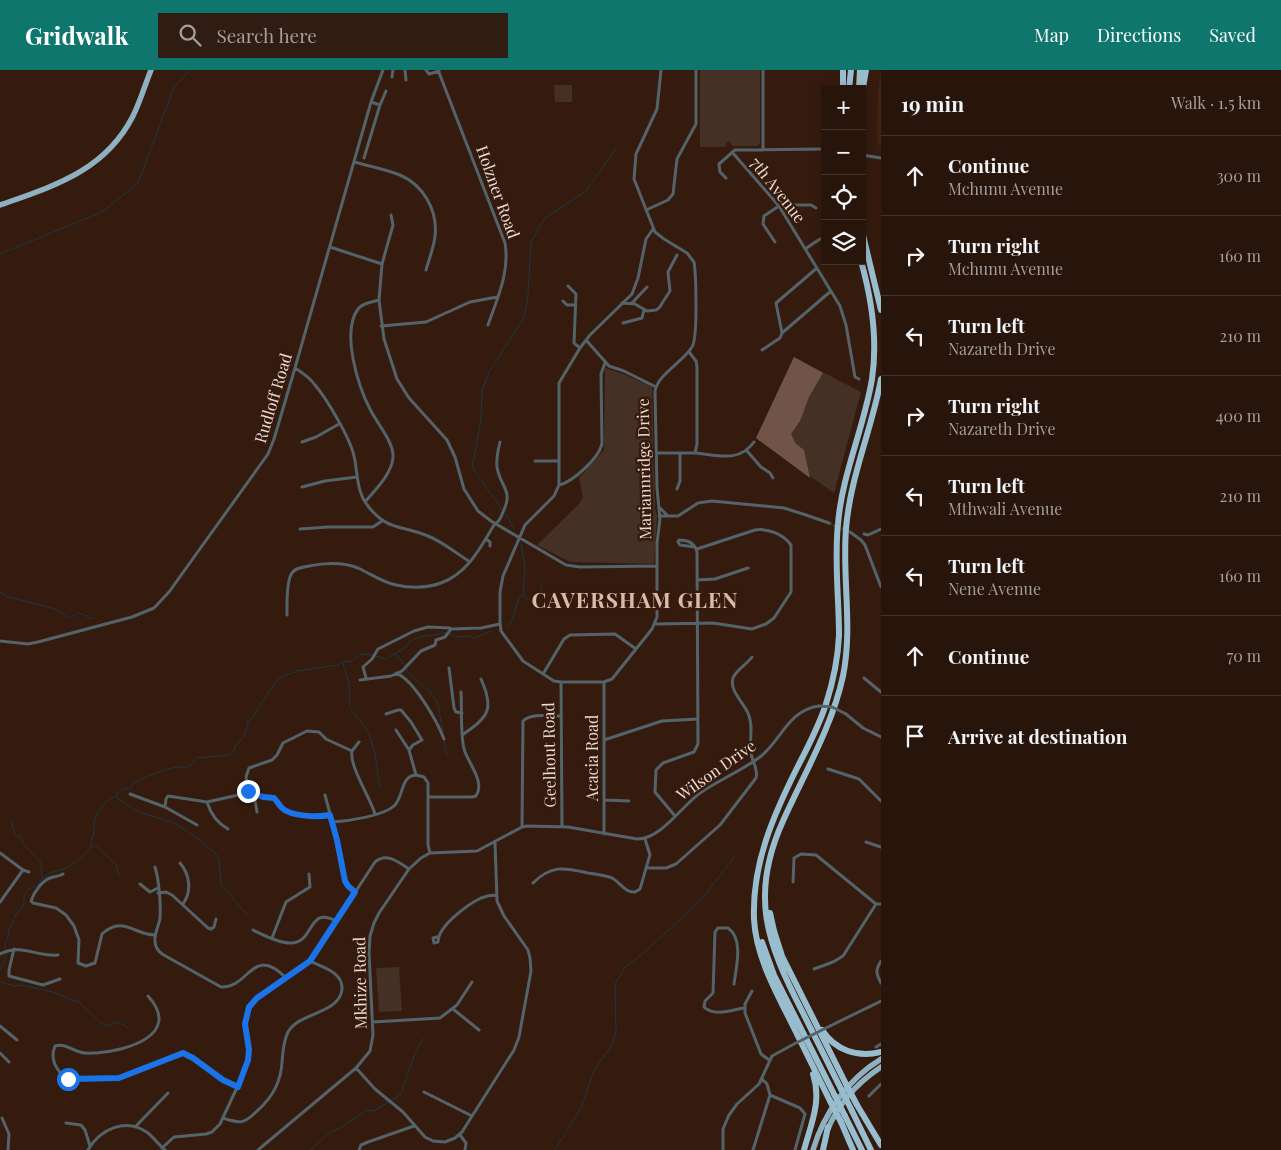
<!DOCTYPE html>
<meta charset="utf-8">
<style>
:root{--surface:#27140a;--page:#2f1d13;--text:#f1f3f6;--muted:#a49e9c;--line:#43332b;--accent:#0f766e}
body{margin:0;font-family:"Playfair Display",serif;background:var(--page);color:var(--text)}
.controls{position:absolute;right:15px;top:15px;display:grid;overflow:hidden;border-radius:0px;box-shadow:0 2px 8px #0003}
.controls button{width:45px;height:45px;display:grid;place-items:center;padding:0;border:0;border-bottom:1px solid var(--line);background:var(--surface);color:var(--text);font:25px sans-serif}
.stop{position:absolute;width:15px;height:15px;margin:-11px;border:4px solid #1a73e8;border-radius:50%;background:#fff}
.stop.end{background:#1a73e8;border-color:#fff;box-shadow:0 1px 5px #0008}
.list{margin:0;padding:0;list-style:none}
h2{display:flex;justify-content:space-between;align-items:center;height:65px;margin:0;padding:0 20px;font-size:21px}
h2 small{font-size:16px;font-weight:400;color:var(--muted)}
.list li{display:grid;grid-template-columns:32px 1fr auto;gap:15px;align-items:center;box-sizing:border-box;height:80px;padding:0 20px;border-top:1px solid var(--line)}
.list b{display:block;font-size:19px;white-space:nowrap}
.list p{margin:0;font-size:16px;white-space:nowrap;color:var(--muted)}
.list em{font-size:16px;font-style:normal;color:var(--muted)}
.icon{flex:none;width:28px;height:28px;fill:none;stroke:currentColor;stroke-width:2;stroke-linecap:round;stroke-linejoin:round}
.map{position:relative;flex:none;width:881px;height:1080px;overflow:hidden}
header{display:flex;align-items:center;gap:30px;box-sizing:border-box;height:70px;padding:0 25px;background:var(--accent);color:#fff}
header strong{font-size:24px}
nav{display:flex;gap:28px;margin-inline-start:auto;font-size:18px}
.search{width:350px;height:45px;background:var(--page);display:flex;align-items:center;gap:12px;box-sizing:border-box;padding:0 18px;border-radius:0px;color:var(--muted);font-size:19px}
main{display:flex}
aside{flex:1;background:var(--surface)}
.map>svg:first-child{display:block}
.built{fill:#432212}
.green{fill:#453026}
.forest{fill:#6f5447}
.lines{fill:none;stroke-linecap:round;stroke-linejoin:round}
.stream{stroke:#1a3844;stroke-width:1}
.minor-tunnel{stroke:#50382b;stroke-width:3;stroke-dasharray:3 1.5;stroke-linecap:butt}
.minor{stroke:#546369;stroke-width:3}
.trunk{stroke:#8eb0c0;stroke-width:5.5}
.motorway{stroke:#98bdce;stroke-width:6}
.minor-bridge{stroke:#546369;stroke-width:3}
.motorway-bridge{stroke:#98bdce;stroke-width:6}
.route{stroke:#1a73e8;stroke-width:6}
.labels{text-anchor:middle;stroke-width:5;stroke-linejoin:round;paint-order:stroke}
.street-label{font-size:16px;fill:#ecdad2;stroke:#341b0e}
.district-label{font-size:21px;font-weight:bold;letter-spacing:1px;fill:#dcb9a9;stroke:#341b0e}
</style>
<header>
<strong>Gridwalk</strong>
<div class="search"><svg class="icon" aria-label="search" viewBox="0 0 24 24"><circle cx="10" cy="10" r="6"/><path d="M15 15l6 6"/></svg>Search here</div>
<nav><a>Map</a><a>Directions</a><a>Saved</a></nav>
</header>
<main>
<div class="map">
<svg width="881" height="1080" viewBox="0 0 881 1080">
<rect width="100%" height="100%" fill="#341b0e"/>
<!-- built -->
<path class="built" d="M881 0V76L878 75 877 60 878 21Z"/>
<!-- green -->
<path class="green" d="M700 0H760V73L758 76H732L729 71 727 72 725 77H700Z
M554 15H572V32H555Z
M794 287 861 322 834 423 756 368Z
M605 298 626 305 652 317 655 439 657 446 654 494 570 492 537 475 579 434 583 427 579 408 604 380Z
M399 897 402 941 379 942 376 898Z"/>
<!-- forest -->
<path class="forest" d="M794 287 823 303 809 327 800 351 791 364 796 374 804 380 810 408 756 368Z"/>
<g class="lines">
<!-- stream -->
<path class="stream" d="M0 184 102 142 138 113 174 17 190 0
M502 439 472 398 481 350 482 321 489 302 524 248 528 225 531 173 544 149 586 121 617 77
M505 442 514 460
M521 474 525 497 523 525
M0 522 6 526 55 539 69 548 79 543 87 546 89 549 94 548
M507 558 511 553 519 527 523 525 529 530 539 524 542 514
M396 584 406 596 408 603 430 622 438 634 443 662
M375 586 385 589 405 578 409 572 419 567 445 563 456 567 467 566 474 568 492 561
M343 593 349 613 350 638 369 662 375 685 380 718
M444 671 447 687
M116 727 134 740 174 753 200 770 216 784 219 791 221 814 248 846
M11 750 15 766H20L23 773 41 793 42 808
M91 777 93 776H96L116 794 119 807
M6 880 5 874 9 865 8 862 16 844 24 835V826L28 819 37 816 42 809 50 803 66 798 78 791 91 777 92 766 94 765C92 748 99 736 113 727H116L117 723 124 719H130L133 713C146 708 174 693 187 698L192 694 196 688 230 685 235 679V676L239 673 246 662 248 651 253 647 263 630 278 609 297 601 338 595 345 591 351 592 361 584 372 585
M0 900 5 890 6 883
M0 912 14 916 22 915 56 923 76 932 78 931 102 954 109 956C117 949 120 953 128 958
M311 1080 330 1062 342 1057 366 1040 374 1041 401 1024 416 980 425 967
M555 1080 581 1038 594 1000 610 978 616 962 615 914 625 897 646 881 702 829 735 786"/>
<!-- minor-tunnel -->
<path class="minor-tunnel" d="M829 453 845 460"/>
<!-- minor -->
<path class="minor" d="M405 0 406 10
M426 0 429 4 439 1
M438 0 505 173C510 202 497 229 488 255
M763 0V80
M392 7 393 0
M380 35 386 21
M732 82 779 136 840 236 846 255 855 307 859 309
M862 85 881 88
M364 88 380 35 371 32
M354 92C369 96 385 99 400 105 423 115 438 140 435 166 434 177 429 189 426 200
M726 108 720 102 719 94 735 80 825 79
M646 140 668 130 673 124 677 89 696 54V0
M391 145 393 155 382 194 379 230 384 269 397 309 409 328 447 370 455 387 464 419 478 441 491 451 566 495 580 497 657 496
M653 159 646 169 638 208 632 224 590 265 580 278 559 313V415L554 426 525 455 503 506 500 522V551L501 561 523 591 554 611 561 612H604L612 609 652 559 657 547V473L660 449 657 418 655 321C659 303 682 293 692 277 698 269 696 204 694 192L687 183 664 169 655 162 634 109 636 84 657 39 661 0
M775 172 763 154 764 146 779 136 783 135H811L816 138
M330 177 382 194
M805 179 820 169
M568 216 576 224 574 273 580 278
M563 231 567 235H576
M622 233 635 234 647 241 656 240 659 238 670 221 668 202 677 185
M632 233 647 217
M623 253 642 248 644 240
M381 256 426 252 470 232 497 227
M782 263 776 233 817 198
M586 270 609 296 624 301 656 317
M762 280 780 268 782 263 831 221
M295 298C303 303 310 308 315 315 327 329 350 368 354 386 358 403 356 421 368 436 387 461 402 455 428 466 443 472 456 483 470 492
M302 372 316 367 339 354
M747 381 761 397 770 403 773 408
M656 383H695L697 374V297L696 291 689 282
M695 383C718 385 739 393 754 372
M535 391H559
M559 415C573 412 600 387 602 373L601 304 605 293
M302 417 325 411 357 407
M677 419 680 411V383
M365 432C375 420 392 404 393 387 394 372 376 352 370 339 358 316 341 262 358 239 362 233 372 232 379 230
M659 437 668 446
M659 446H678L698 433 712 431 784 438 806 445 829 453
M300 459 328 457H373L382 451
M850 462 861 470 865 475 881 517
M864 464 868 465 881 459
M486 469 490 472V476
M697 510 715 509 748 498
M287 545C287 534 286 511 292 503 295 498 303 497 309 496 324 493 343 492 358 498 371 504 382 512 396 515 410 518 427 518 441 513 468 503 480 478 494 455 499 452 501 448 503 442 514 420 500 417 497 397 496 388 498 380 500 372
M656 554 713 553 752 559 766 554 774 548 791 522V475C783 464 768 458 755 460L697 479
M0 571 28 574 38 572 132 547 154 538 169 522 268 384 274 369 295 298 371 32 383 0
M449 598 454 638 456 642 462 643
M396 603C414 610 437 651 444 669
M543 604 564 569 570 565 615 564 636 579
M366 608 363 597 372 589 378 579 414 561 428 557 450 558
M864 608 881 622
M360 610 391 606 402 601 421 581 435 575 436 570 445 567 451 559 481 558 500 554
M561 612 562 757
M604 612V764
M386 644 398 640H401L411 652 422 670 413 675 409 680
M846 644 863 658 881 667
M396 660 409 680 416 705
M462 665C488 647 495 640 481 609
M604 670 662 651 698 649
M359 672 352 681C349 696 370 727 375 744
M828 699 859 709 881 731
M416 705 424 707 428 713V775L430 783
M249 722 246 707 249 698 272 690 277 685 283 673 307 661 319 662 326 669 352 681
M253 723 263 727 274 728C277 731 279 735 282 738 291 747 318 747 330 745
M130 724 165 737 197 755
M325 725 337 770 345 811 348 816 355 822
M428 727H472L476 726C485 713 470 695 465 682 460 670 462 638 461 622
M605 730 629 731
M207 732C211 745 217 753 228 759
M165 737 166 729 168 726 207 732 252 722 254 724 257 742
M675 746 655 722 656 700 663 693 694 682 698 674 697 482C695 473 688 470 679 470L678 472 680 475 695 477
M333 752C348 751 383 746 394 736 404 727 400 706 416 705
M522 757 523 651C531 643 549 646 561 646
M866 772 881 777
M0 783 23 800 29 802
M180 793C190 805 192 821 183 834
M155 797C159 810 161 835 160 848 159 856 154 863 155 871 155 877 158 881 162 884L221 917C250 918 252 874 286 908
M647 798H666L676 794 720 755 756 708C759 698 751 691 751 682 749 668 754 657 748 643 743 632 729 620 733 608 736 600 747 594 752 587
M63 804C58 807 55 806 50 808 42 811 34 822 31 831L33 833 56 838 66 845 74 856 79 870 78 893 86 896 95 893 102 864C123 845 134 865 155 865
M793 812 794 788 801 784 816 785 876 834H881
M533 813C552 794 565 798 588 803 596 804 605 805 612 808 620 812 625 823 635 822L640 819 649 788 650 785 645 769
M140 814 150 822 158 818
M158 823 166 822 172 825 208 858 211 859 214 857 216 849
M0 832 23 800
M253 860C263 865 278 873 290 873 315 874 307 835 336 851
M437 867 433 868 434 873 438 872C438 856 467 835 481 828 486 826 491 825 496 825
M272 868 286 832 310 817 309 804
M14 879 9 900V906L43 915 60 909
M0 884C22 873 36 887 58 885
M881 891C875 900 876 904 881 913
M814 899 833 892 843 886 876 834
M734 914C736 898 744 869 728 858H718L715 862 713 923 705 931 704 937C714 947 732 940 744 938
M752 921 745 934V943L761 984 769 990
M148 926C183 965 126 981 96 983 91 983 85 984 80 982 71 980 65 973 55 976 50 988 55 997 63 1006L73 1010 119 1008 183 983 193 988 223 1010 237 1017
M453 939 479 960
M373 952 440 948 457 935 472 912
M0 956 17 970
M830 956 881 931
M876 977 881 974
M0 983 9 992
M356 998 375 1019 403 1042 425 1067 433 1071 445 1072 455 1068 462 1062 514 980 519 967 531 901 530 888 528 880 504 846 497 831 495 772
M424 1022 472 1046
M770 1025 800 1038 805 1044 795 1080
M869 1026 881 1014
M2 1048 9 1064 8 1080
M223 1048C241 1054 244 1054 257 1041 272 1028 281 1013 282 992 283 982 283 972 288 962 299 942 340 944 342 919 343 902 322 897 310 891
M66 1053 81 1055 85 1060 90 1076
M135 1057 168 1023
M460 1065 466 1073 465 1080
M162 1078 174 1067 206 1064 212 1062 220 1054 247 996 249 980 245 950 249 937 257 928 310 891 375 792C387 782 398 792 409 799
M88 1080C100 1059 126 1047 148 1063 154 1068 159 1075 165 1080
M258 1080 356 998 370 981 373 965 369 883 370 866 374 853 379 843 409 799 421 788 430 783 477 781 522 757 527 756 568 757 637 769C660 770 682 736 700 723 719 710 741 701 760 687 781 671 788 640 819 636
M359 1080 361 1075 368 1072 414 1056
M723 1080V1059L729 1045 737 1034 759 1014 772 986 794 974
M753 1080 770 1025 767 1014 762 1009"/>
<!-- trunk -->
<path class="trunk" d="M0 135C54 116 105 101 133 46 140 32 145 15 151 0
M827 1061C838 1034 857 1013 881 997
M813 1080C824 1043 848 1009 881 989"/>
<!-- motorway -->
<path class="motorway" d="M843 19V0
M849 19 851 0
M859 19 860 0
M862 23 866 0
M862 161 881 240
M770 843 774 861 782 886 846 1014
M762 872 774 905 835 1026
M822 960C835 980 857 988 881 982
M841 1019C828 993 815 967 802 941 767 873 749 826 783 751 804 704 832 657 843 606 853 557 842 508 846 459 850 407 872 359 881 309
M830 1031C817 1005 804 978 791 952 775 920 756 886 754 849 752 794 773 746 797 698 808 677 819 656 826 634 833 612 838 588 839 565 839 528 834 491 838 454 842 404 864 358 872 309 878 269 872 230 861 191
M857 1035 881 1075
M852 1041 871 1080
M845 1046 862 1080
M841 1052 853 1080
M804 1080C811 1054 822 1031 813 1004
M823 1080 828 1057"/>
<!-- minor-bridge -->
<path class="minor-bridge" d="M819 636 832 637 846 644
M794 974 830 956"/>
<!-- motorway-bridge -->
<path class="motorway-bridge" d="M846 1014 857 1035
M841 1019 852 1041
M835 1026 845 1046
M830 1031 841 1052"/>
</g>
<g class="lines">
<!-- route -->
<path class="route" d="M68 1009 119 1008 183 983 193 988 223 1010 238 1017 248 990 249 980 245 954 249 937 257 928 310 891 355 822 348 816 345 811 337 770 330 745C319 747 291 747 282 738 279 735 277 731 274 728L263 727 248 721"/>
</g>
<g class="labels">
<!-- street labels -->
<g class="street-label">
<text transform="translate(778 120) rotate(52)" y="6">7th Avenue</text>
<text transform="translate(498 122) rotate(70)" y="6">Holzner Road</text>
<text transform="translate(273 328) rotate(-73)" y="6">Rudloff Road</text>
<text transform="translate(644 399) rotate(-91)" y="6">Mariannridge Drive</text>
<text transform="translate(549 685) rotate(-91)" y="6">Geelhout Road</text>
<text transform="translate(592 688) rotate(-90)" y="6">Acacia Road</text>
<text transform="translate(716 700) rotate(-35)" y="6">Wilson Drive</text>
<text transform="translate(360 913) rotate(-91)" y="6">Mkhize Road</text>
</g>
<!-- district labels -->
<g class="district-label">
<text x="635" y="538">CAVERSHAM GLEN</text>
</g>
</g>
</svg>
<div class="controls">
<button>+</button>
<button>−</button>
<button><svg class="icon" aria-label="locate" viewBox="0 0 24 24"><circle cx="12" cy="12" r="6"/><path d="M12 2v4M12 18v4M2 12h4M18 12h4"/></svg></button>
<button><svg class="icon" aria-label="layers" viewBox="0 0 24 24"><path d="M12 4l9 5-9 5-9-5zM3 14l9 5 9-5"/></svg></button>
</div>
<div class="stop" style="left:68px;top:1009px"></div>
<div class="stop end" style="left:248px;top:721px"></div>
</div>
<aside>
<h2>19 min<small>Walk · 1.5 km</small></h2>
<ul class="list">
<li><svg class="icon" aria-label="ahead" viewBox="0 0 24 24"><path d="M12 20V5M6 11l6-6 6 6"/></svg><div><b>Continue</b><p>Mchunu Avenue</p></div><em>300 m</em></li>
<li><svg class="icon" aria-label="right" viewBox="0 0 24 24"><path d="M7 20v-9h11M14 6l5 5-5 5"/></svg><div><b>Turn right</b><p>Mchunu Avenue</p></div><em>160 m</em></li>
<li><svg class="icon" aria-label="left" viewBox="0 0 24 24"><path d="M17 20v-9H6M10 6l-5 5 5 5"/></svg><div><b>Turn left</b><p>Nazareth Drive</p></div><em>210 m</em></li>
<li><svg class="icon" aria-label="right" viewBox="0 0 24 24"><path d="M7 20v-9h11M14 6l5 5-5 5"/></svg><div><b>Turn right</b><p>Nazareth Drive</p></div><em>400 m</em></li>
<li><svg class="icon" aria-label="left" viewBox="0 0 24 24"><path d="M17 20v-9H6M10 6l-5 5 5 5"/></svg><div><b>Turn left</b><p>Mthwali Avenue</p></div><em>210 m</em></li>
<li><svg class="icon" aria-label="left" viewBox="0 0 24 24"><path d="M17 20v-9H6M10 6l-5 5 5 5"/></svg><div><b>Turn left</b><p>Nene Avenue</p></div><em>160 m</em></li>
<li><svg class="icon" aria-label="ahead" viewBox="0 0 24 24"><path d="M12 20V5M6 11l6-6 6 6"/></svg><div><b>Continue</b></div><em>70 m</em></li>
<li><svg class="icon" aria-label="arrive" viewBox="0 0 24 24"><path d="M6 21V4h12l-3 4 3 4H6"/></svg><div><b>Arrive at destination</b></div></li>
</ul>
</aside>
</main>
